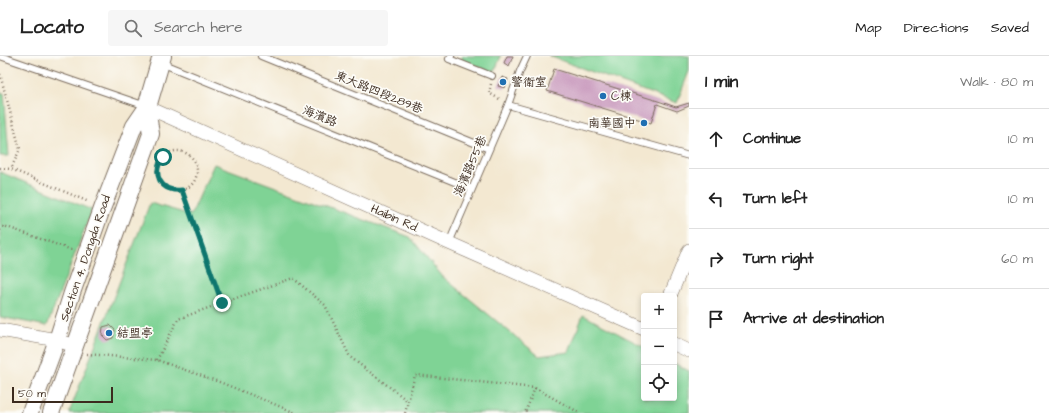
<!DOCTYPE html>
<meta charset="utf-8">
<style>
:root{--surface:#fff;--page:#f6f6f6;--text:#222;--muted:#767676;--line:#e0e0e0}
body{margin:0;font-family:"Architects Daughter","LXGW WenKai TC",sans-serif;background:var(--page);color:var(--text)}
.controls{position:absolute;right:12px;bottom:12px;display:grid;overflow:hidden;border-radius:4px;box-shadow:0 2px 6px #0003}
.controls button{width:36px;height:36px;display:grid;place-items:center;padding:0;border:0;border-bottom:1px solid var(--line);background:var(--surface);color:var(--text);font:20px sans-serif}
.scale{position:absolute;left:12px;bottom:10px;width:101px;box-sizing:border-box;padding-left:4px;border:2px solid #3b2a1e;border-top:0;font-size:11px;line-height:14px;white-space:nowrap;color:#3b2a1e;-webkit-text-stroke:3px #fdfcf7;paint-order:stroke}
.stop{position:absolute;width:12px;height:12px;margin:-9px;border:3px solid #0f766e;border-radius:50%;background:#fff}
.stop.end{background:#0f766e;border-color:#fff;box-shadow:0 1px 4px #0008}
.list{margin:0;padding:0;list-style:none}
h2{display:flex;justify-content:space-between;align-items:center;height:52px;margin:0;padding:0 16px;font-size:17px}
h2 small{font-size:13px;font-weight:400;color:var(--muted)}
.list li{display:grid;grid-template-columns:26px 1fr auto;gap:12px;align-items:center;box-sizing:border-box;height:60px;padding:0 16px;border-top:1px solid var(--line)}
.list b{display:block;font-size:15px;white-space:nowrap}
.list em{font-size:13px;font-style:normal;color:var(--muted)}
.icon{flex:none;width:22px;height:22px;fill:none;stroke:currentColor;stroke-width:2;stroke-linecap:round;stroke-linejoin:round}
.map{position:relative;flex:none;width:689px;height:357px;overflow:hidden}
header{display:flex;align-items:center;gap:24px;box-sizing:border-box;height:56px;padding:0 20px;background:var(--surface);border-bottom:1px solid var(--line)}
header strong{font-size:19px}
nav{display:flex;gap:22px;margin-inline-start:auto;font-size:14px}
.search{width:280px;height:36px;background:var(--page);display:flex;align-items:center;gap:10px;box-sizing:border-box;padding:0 14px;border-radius:4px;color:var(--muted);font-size:15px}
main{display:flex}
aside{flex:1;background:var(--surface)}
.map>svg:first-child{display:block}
.green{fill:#7fd395;stroke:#5d7e5a}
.building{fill:#c797bc}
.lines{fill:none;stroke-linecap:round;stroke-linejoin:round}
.service-casing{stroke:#7b6c5d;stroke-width:8}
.minor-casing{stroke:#7b6c5d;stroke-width:14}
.tertiary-casing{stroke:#7b6c5d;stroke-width:18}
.secondary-casing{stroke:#7b6c5d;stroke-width:20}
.path{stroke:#7b6c5d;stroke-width:2.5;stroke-dasharray:1 3;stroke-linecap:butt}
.service{stroke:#fff;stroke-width:6}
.minor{stroke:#fff;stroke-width:13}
.tertiary{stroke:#fff;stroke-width:16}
.secondary{stroke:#fff;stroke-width:18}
.route{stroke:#0f766e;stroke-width:5}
.poi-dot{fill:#1f6fb2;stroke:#fdfcf7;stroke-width:1.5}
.labels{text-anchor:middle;stroke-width:3.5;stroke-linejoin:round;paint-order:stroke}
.poi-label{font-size:12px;fill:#3b2a1e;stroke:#fdfcf7;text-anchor:start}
.street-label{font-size:12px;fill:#3b2a1e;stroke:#fdfcf7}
</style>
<header>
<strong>Locato</strong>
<div class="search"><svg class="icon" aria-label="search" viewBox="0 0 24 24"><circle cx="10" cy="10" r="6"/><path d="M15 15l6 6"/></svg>Search here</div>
<nav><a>Map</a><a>Directions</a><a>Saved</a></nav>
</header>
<main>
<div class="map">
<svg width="689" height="357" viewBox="0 0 689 357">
<rect width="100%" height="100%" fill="#fdfcf7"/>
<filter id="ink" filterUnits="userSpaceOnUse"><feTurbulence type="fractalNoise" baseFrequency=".025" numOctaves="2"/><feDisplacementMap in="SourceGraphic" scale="8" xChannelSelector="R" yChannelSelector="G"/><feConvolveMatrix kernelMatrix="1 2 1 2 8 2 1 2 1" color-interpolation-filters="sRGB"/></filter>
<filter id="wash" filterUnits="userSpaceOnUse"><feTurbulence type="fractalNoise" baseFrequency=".012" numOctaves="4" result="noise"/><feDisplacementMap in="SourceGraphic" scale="16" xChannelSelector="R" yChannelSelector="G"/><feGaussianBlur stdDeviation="0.9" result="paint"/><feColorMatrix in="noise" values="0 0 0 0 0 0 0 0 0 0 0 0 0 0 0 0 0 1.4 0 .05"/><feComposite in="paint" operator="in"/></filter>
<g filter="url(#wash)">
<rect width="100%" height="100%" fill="#f3e8d1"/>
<!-- green -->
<path class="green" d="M463 0H501L494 17 461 3Z
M549 0H689V15L677 47Z
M0 37H4L9 100H0Z
M214 108 410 181 443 221 539 300 569 296 583 259 644 291V342H674V307L689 315V357H69L150 147 191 159Z
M0 116 92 154 47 270 0 261Z"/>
<g id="blocks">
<!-- building -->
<path class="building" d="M507 0H513L509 10 504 7Z
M554 13 658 45 676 51 689 47V50L677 55 657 48 651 67 547 35Z
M502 21 508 23 505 32 498 30Z
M110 269 115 274 113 282 107 284 102 279 103 271Z"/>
</g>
</g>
<g filter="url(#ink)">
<use href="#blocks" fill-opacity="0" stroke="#7b6c5d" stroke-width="1"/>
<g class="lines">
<!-- service casing -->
<g class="service-casing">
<path id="service" d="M0 0 146 50
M261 0 489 93
M451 0 449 3 492 20
M161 7 472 133
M508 49 689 100
M449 187 508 49 520 15 527 0"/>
</g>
<!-- minor casing -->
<g class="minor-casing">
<path id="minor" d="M147 51 449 187 644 273
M670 240 689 194
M0 274 57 284 75 290
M674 288 689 295"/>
</g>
<!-- tertiary casing -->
<g class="tertiary-casing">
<path id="tertiary" d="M30 357 57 284 72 237 102 153 134 70 147 51
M51 357 151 78 147 51"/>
</g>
<!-- secondary casing -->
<g class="secondary-casing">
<path id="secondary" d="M147 51 162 0"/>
</g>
<!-- path -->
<path class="path" d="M0 18 20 93 11 113
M491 28 489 37 501 44
M157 115a20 20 0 1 1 40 0a20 20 0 1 1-40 0Z
M0 112 11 113 89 146
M0 174 4 170 72 194
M222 247 293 222 325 249 350 301 408 345
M87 298 157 304 222 327 296 357
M157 304 178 263 222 247 182 134
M535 332 580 357
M405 357 415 319 535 332 525 357"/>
<!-- service -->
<use href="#service" class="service"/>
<!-- minor -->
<use href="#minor" class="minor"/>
<!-- tertiary -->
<use href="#tertiary" class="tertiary"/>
<!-- secondary -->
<use href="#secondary" class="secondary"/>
</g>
</g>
<g class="lines" filter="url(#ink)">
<!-- route -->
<path class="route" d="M163 101C151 118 161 137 182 134L222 247"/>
</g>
<!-- markers -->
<g class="poi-dot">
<circle cx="503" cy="26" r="4"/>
<circle cx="603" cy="40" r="4"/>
<circle cx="644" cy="67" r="4"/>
<circle cx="109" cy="277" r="4"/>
</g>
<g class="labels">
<!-- poi labels -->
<g class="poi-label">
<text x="511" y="30">警衛室</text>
<text x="611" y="44">C棟</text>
<text x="636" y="71" text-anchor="end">南華國中</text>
<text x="117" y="281">結盟亭</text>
</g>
<!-- street labels -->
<g class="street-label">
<text transform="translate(379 36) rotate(22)" y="4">東大路四段289巷</text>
<text transform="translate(320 60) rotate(22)" y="4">海濱路</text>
<text transform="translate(470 110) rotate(-67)" y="4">海濱路55巷</text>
<text transform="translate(395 162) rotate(24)" y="4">Haibin Rd.</text>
<text transform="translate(85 202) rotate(-71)" y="4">Section 4, Dongda Road</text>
</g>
</g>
</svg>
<div class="controls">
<button>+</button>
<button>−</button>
<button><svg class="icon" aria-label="locate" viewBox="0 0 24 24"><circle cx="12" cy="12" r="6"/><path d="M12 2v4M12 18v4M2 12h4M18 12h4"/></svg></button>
</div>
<div class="scale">50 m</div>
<div class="stop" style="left:163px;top:101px"></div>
<div class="stop end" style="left:222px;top:247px"></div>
</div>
<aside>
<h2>1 min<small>Walk · 80 m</small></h2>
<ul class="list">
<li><svg class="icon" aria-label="ahead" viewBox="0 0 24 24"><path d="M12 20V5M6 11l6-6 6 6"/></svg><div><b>Continue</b></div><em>10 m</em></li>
<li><svg class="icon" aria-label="left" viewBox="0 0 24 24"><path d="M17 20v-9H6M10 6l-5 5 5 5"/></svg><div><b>Turn left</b></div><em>10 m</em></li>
<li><svg class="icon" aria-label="right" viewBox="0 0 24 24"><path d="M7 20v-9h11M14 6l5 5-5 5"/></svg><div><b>Turn right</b></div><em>60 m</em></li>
<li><svg class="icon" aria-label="arrive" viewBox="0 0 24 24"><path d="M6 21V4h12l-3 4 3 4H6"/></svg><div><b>Arrive at destination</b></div></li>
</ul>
</aside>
</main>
